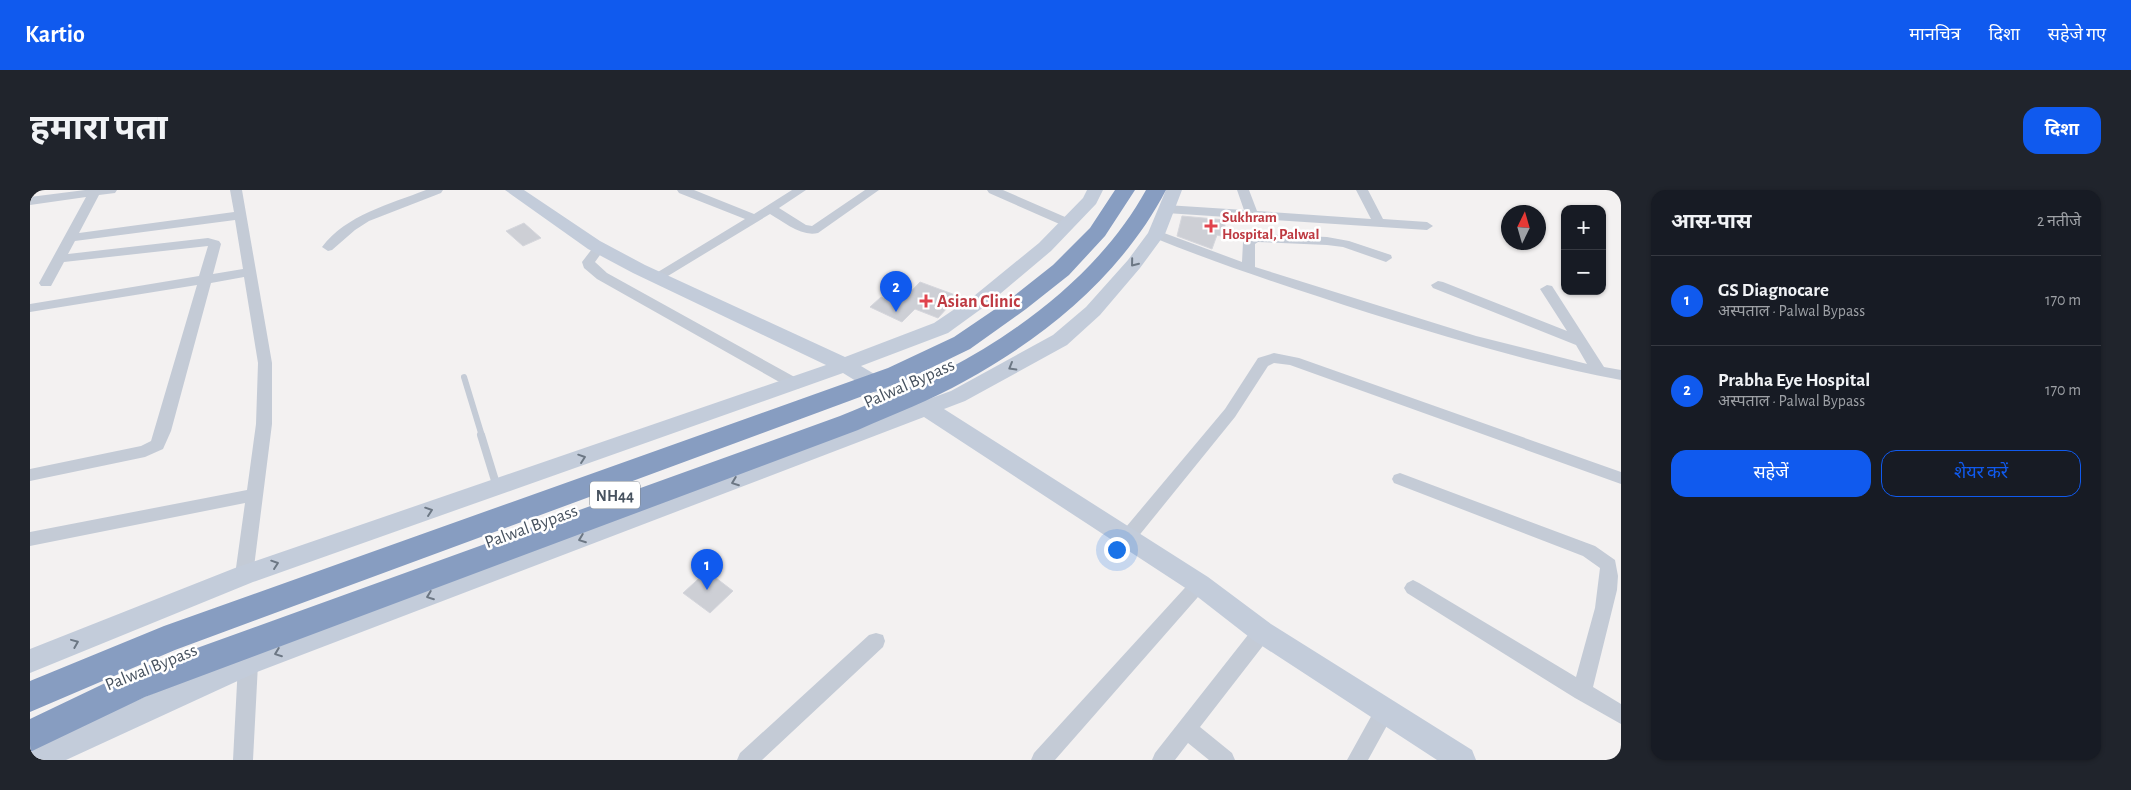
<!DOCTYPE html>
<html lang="hi">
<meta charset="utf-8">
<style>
:root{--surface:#171b24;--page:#20242c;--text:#f1f3f6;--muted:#9ea1a6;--line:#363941;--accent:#105aee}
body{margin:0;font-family:"Alegreya Sans","Noto Sans Devanagari",sans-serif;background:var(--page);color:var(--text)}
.controls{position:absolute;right:15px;top:15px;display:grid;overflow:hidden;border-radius:10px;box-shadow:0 1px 4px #0004}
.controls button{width:45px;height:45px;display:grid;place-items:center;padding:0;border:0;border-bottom:1px solid var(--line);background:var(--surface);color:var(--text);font:25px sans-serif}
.compass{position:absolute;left:1471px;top:15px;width:45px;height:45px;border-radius:50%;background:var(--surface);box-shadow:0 1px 4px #0004;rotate:5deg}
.you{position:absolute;left:1086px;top:359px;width:18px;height:18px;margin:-12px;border:4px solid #fff;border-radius:50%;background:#1a73e8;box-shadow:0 0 0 8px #1a73e833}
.badge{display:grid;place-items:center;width:32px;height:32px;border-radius:50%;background:var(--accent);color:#fff;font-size:16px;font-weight:700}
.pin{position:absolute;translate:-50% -41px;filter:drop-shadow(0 1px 2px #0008)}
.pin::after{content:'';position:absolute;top:26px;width:18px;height:15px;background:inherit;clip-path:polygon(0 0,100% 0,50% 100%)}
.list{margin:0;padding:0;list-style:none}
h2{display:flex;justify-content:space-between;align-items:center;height:65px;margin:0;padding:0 20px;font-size:21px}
h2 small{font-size:16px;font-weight:400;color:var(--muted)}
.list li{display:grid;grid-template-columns:32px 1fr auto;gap:15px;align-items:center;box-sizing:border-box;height:90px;padding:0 20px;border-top:1px solid var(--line)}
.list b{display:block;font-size:19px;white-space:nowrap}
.list p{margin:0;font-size:16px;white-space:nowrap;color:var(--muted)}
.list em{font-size:16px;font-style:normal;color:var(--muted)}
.actions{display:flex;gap:10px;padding:15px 20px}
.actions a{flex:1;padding:11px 0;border:1px solid var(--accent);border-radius:15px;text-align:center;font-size:18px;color:var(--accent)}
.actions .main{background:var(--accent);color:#fff}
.map{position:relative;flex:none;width:1591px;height:570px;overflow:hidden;border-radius:15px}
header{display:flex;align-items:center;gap:30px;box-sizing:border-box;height:70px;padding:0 25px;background:var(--accent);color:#fff}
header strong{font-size:24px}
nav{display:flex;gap:28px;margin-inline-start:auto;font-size:18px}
.intro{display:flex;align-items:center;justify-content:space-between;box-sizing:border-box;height:120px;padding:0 30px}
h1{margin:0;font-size:35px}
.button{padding:12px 22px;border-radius:15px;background:var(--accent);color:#fff;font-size:18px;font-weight:700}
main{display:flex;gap:30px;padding:0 30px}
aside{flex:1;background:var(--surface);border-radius:15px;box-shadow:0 1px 4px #0004}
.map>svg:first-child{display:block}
.building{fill:#cdcfd5;stroke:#d5d6dc}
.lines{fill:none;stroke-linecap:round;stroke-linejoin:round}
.lane-far1{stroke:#c4cbd6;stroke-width:6}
.lane{stroke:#c4cbd6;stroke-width:8}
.street{fill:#c4cbd6;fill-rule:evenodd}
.secondary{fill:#c3ccda;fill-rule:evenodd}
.highway{fill:#879dc1;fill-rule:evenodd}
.oneway{stroke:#6c7784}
.health-dot{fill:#e0444e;stroke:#fff;stroke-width:2}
.labels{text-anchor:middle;stroke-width:5;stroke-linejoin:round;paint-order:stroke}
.far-health-label{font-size:15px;font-weight:bold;fill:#be3a42;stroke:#fff;text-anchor:start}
.shield{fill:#fff;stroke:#7e868f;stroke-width:1}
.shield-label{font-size:16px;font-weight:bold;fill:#47525f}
.health-label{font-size:18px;font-weight:bold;fill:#be3a42;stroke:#fff;text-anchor:start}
.street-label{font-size:18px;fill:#47525f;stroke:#fff}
</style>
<header>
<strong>Kartio</strong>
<nav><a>मानचित्र</a><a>दिशा</a><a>सहेजे गए</a></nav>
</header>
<div class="intro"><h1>हमारा पता</h1><a class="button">दिशा</a></div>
<main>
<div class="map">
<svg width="1591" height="570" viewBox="0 0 1591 570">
<rect width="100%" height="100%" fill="#f3f1f1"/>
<!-- building -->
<path class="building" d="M1152 26 1195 30V47L1187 45 1182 59 1147 46Z
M494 33 511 48 493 56 476 41Z
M890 92 928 106 908 128 885 119 872 132 840 117 851 107 868 115Z
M677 381 703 401 680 423 653 403Z"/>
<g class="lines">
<!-- lane-far1 -->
<path class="lane-far1" d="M434 187 452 246"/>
<!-- lane -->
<path class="lane" d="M451 245 467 297"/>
<!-- street -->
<path class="street" d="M55 0H87L85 3 69 5 49 43 204 22 200 0H212L242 173V234L223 385 220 390 214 392 208 390 205 385 215 313 0 356V342L217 300 226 234 228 173 214 87 181 93 141 241 133 259 115 267 0 291V279L111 256 121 251 167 95 0 122V114L169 86 178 56 34 72 21 96H11L9 93 56 7 0 15V7ZM205 30 213 79 183 84 191 54 189 51 178 48 38 64 45 51Z
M396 0H413L411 3 339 31 325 40 302 60 298 61 292 57C316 25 360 14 396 0Z
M647 0H664L724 24 762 0H776L749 18 776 35 782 36 835 0H849L788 43C771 47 754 32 740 24L628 92 623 91 621 88 623 85 715 29 649 3Z
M957 0H973L1042 30 1044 33 1042 36H1034L959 3Z
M1207 0H1219L1227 21 1341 29 1326 0H1338L1353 29 1397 32 1403 36 1397 40 1136 23 1130 19 1136 15 1214 20Z
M1126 40 1212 72 1213 52 1226 44 1297 47 1319 51 1361 65 1362 68 1356 72 1313 57 1297 55 1228 52 1225 54V77L1446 146 1557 174 1546 155 1403 98 1401 95 1408 91 1413 92 1537 141 1510 99 1517 95 1522 96 1574 177 1591 180V190C1506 174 1422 149 1339 123 1265 99 1193 76 1122 47L1120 44Z
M569 54 575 58 565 72 577 83 770 190 772 194 770 198 765 199 760 198 567 89 554 78 552 72 565 55Z
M1244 163 1269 168 1591 282V294L1260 175 1244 173 1238 176 1205 227 1103 353 1097 355 1091 353 1088 348 1091 343 1195 219 1228 168Z
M1370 283 1565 356 1585 370 1588 386 1587 400 1563 497 1591 514V534L1545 508 1377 403 1374 398 1377 393 1383 390 1389 393 1546 487 1565 418 1570 378 1553 366 1364 293 1362 289 1364 285Z
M1169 386 1175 389 1178 394 1175 399 1025 570H1001L1004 563 1163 389Z
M1232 434 1239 436 1241 442 1239 448 1170 537 1202 563 1205 570H1179L1158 553 1145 570H1122L1125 563 1225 436Z
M846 443 853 445 855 451 853 457 732 570H707L710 563 839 445Z
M218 465 225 468 228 474 223 570H203L208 474 211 468Z
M1355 512 1362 514 1365 521 1338 570H1317L1348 514Z"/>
<!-- secondary -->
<path class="secondary" d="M475 0H494L570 51 615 75 815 167 904 133 944 106 1009 53 1053 8 1057 0H1073L1066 14 1021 61 958 114 918 143 831 176 869 199 896 210 921 201 1023 145 1056 117 1098 70 1118 43 1136 0H1152L1135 44 1110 78 1070 125 1037 155 935 211 914 219 1178 387 1241 434 1442 560 1446 570H1407L1223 450 1160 401 894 227 227 482 36 570H0V557L209 466 875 218 855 209 813 183 223 392 0 483V459L205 378 796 175 603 83 558 59Z"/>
<!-- highway -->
<path class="highway" d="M1085 0H1105L1075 46 1039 85 996 119 940 159 876 190 145 460 0 522V491L134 436 858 178 924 147 980 109 1023 75 1060 38Z
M1116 0H1136C1093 83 1016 147 935 191 901 210 864 224 828 240L115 507 0 562V529L92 485 810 226C846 211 883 197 918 179 996 138 1073 78 1116 0Z"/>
</g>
<!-- one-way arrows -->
<defs><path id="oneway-chevron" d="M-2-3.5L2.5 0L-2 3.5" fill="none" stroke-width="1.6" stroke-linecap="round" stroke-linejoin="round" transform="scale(1.25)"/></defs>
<g class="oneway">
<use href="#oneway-chevron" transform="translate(1104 73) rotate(129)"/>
<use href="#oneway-chevron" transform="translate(982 177) rotate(150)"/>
<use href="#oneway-chevron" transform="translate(552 268) rotate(-19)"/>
<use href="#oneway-chevron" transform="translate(705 292) rotate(159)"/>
<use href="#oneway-chevron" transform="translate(399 321) rotate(-19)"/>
<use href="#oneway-chevron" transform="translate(552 349) rotate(159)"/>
<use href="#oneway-chevron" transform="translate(245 374) rotate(-19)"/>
<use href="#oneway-chevron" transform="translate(400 406) rotate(159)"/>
<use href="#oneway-chevron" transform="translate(45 453) rotate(-22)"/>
<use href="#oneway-chevron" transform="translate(248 463) rotate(159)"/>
</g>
<!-- markers -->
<g class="health-dot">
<path d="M1178.5 28.5h5v5h5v5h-5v5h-5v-5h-5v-5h5z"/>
<path d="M893.5 103.5h5v5h5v5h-5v5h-5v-5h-5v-5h5z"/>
</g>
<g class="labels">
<!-- far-health labels -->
<g class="far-health-label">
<text x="1192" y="32">Sukhram<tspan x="1192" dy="17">Hospital, Palwal</tspan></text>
</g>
<!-- shield labels -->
<rect class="shield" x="560" y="291.5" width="50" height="27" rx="4"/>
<g class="shield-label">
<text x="585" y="311">NH44</text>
</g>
<!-- health labels -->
<g class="health-label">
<text x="907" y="117">Asian Clinic</text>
</g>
<!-- street labels -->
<g class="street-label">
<text transform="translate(879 193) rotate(-24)" y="6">Palwal Bypass</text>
<text transform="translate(501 336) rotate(-20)" y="6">Palwal Bypass</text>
<text transform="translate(121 477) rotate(-22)" y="6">Palwal Bypass</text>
</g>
</g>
</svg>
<div class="controls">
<button>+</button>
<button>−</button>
</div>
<svg class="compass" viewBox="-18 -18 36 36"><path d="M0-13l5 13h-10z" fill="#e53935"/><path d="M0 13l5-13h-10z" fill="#9ea1a6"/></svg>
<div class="you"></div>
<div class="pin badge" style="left:677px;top:400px">1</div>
<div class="pin badge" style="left:866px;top:122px">2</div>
</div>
<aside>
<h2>आस-पास<small>2 नतीजे</small></h2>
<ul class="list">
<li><span class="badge">1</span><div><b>GS Diagnocare</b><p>अस्पताल · Palwal Bypass</p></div><em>170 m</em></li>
<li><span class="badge">2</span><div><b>Prabha Eye Hospital</b><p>अस्पताल · Palwal Bypass</p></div><em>170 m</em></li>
</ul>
<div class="actions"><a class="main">सहेजें</a><a>शेयर करें</a></div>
</aside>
</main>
